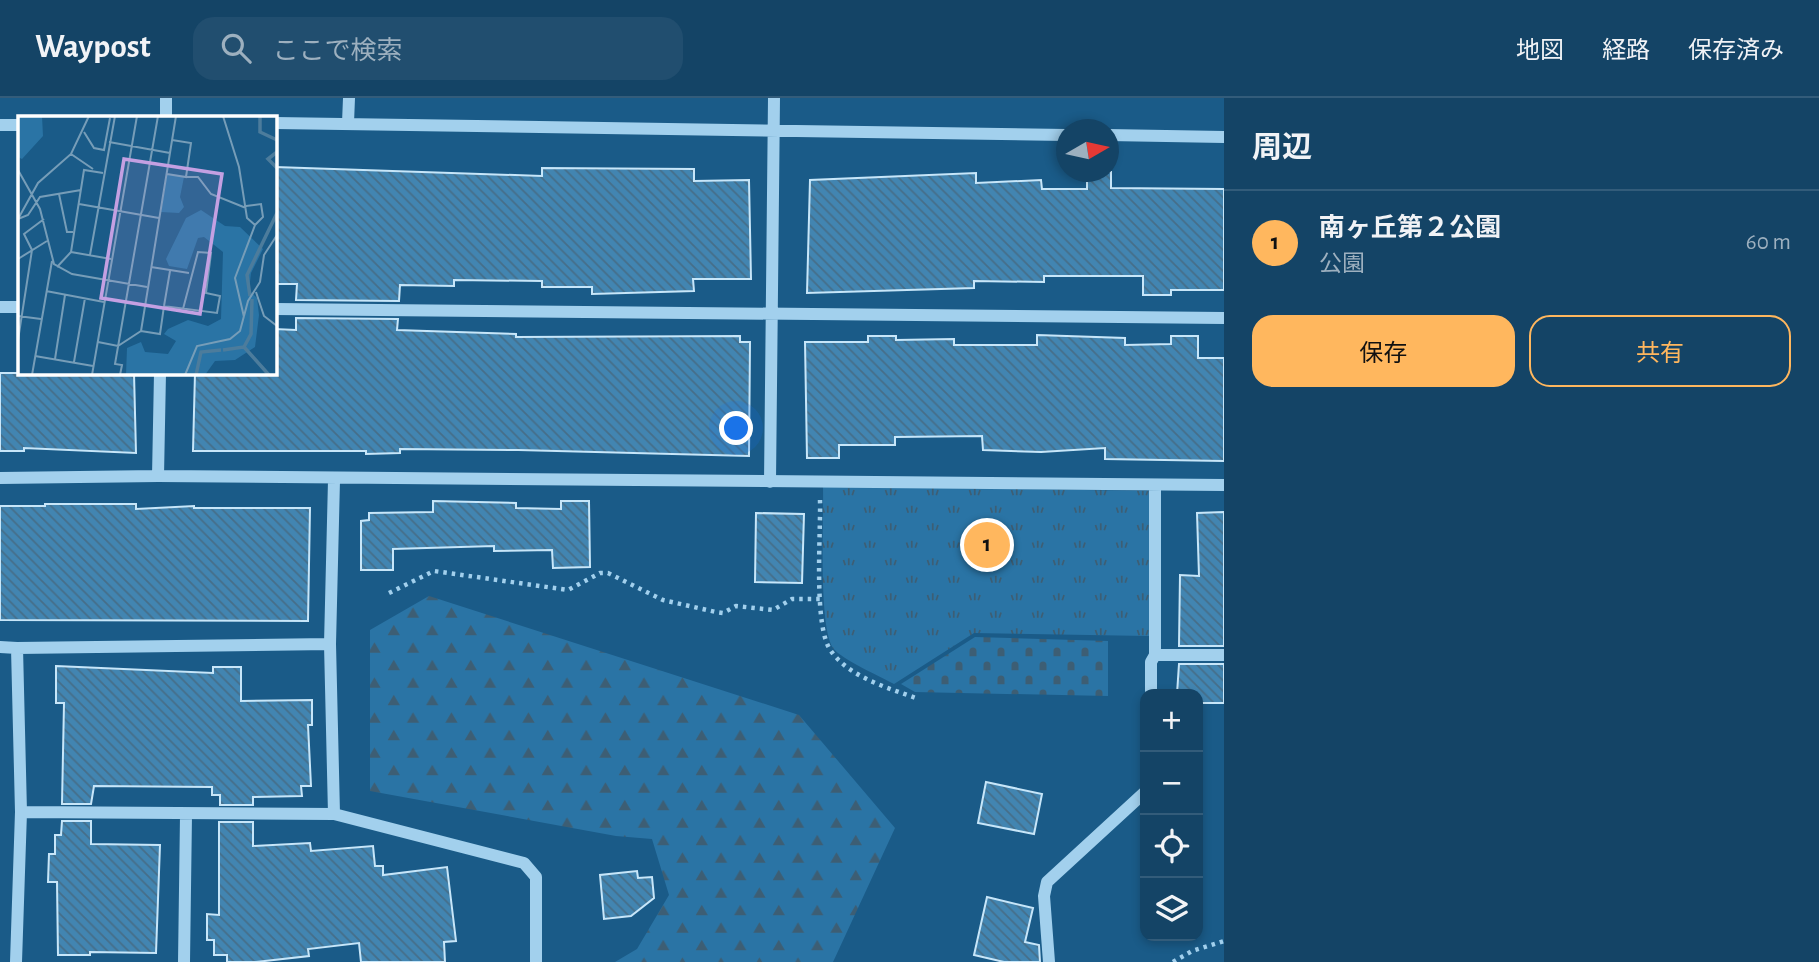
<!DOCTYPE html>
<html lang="ja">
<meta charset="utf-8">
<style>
:root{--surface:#144466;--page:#214e6f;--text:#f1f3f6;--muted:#9db0bf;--line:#335c7a;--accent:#ffb75e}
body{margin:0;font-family:"Alegreya Sans","Noto Sans JP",sans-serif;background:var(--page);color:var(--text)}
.controls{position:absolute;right:21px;bottom:21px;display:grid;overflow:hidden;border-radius:14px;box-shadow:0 4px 10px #0003}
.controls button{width:63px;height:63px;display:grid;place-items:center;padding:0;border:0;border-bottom:2px solid var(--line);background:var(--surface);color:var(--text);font:35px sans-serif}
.compass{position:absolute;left:1056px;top:21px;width:63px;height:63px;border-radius:50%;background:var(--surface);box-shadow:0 4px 10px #0003;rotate:81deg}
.you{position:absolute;left:737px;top:331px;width:24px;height:24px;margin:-18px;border:5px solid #fff;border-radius:50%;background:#1a73e8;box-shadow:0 0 0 10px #1a73e833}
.badge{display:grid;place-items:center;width:46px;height:46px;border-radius:50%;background:var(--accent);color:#111;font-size:23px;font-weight:700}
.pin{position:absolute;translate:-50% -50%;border:4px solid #fff;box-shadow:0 2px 7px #0006}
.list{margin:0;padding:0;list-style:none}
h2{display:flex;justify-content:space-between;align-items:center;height:91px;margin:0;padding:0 28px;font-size:30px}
h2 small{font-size:23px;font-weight:400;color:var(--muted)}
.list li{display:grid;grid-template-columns:46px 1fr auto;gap:21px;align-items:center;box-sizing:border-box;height:105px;padding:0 28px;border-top:2px solid var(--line)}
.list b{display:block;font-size:26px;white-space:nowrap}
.list p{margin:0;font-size:23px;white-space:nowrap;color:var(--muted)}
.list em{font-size:23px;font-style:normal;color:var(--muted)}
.actions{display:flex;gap:14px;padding:21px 28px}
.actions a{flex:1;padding:16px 0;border:2px solid var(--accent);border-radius:21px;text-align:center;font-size:24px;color:var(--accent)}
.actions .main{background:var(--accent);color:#111}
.icon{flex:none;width:38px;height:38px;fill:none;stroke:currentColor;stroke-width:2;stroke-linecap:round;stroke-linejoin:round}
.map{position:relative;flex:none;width:1224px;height:864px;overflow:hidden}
header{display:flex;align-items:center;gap:42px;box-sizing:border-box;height:98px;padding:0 35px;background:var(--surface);border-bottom:2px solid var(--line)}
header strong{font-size:33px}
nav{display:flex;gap:38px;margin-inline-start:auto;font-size:24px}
.search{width:490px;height:63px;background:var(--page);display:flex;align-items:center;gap:18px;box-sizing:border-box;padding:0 24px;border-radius:21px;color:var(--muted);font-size:26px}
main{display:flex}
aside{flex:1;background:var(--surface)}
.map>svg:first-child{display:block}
.grass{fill:url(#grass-tufts)}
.forest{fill:url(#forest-firs)}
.cemetery{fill:url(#cemetery-stones)}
.building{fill:url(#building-back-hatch);stroke:#c7e6f9;stroke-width:2}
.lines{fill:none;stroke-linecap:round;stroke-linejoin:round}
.path{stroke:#a2d0ed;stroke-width:4.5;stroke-dasharray:3.5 5;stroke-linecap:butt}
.minor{stroke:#a2d0ed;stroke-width:12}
.inset-river{fill:none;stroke:#4c7c9c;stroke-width:3.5}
.inset-road{fill:none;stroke:#769db8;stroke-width:2}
.view{fill:#c4a0e2;fill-opacity:0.15;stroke:#c4a0e2;stroke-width:3.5}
.inset-edge{fill:none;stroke:#fff;stroke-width:3.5}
</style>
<header>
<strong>Waypost</strong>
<div class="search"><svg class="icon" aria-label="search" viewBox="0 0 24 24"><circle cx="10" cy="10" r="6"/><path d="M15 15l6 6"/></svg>ここで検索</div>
<nav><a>地図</a><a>経路</a><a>保存済み</a></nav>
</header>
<main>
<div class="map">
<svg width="1224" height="864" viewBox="0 0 1224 864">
<defs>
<pattern id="grass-tufts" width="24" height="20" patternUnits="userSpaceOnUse" patternTransform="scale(1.75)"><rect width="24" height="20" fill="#2a74a5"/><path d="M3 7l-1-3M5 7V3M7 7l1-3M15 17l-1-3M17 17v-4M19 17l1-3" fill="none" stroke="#3d5e74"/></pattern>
<pattern id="forest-firs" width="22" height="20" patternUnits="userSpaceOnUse" patternTransform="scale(1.75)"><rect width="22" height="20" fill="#2a74a5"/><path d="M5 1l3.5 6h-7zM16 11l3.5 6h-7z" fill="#3d5e74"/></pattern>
<pattern id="cemetery-stones" width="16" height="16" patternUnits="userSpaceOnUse" patternTransform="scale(1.75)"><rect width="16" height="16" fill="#2a74a5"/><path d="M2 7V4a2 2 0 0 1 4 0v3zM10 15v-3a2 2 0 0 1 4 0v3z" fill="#3d5e74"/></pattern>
<pattern id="building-back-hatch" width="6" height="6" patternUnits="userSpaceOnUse" patternTransform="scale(1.75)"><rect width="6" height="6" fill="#4285b1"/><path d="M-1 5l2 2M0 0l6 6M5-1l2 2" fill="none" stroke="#466e89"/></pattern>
</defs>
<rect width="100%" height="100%" fill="#1a5b88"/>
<!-- grass -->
<path class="grass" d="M823 388 1151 393 1149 538 974 535 894 586C880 578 842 562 833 550 818 528 824 420 823 388Z"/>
<!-- forest -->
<path class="forest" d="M429 498 799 617 895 730 833 864H615L637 851 669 797 652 741 616 738 370 693V532Z"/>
<!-- cemetery -->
<path class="cemetery" d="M975 539 1108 543V598L915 594 901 586Z"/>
<!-- building -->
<path class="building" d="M275 69 542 78V70L694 71V83L749 82 751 181H693L694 193 592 196V189H542V183L454 182V188L400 187 399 203 296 202 297 186H275Z
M1087 74H1111V90L1224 91V192H1171V197H1143V178H1044V184L974 183V190L807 195 810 82 976 75V85L1041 82 1042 91H1087Z
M296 220 398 221 397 232 516 236V239L740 238V244H750L749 358 518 352 400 351V355L366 356V353H193L195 275H275V231L296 232Z
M1037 237 1125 240V247L1171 246V238H1198V260H1224V363L1105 361V350L1041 354 983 352 982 338 895 339V347H839V360H807L805 244H868V238H896V242L954 241V247H1037Z
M0 275H134L136 355 24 350V353H0Z
M433 403 516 405V410L561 411V403H589L590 469 553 470 552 452 494 453V448L393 451V472H361V423L369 422V415L433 414Z
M45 406H136V411L194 408V410H310L308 523 0 522V408H45Z
M1224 414V548H1179L1180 477 1199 478 1197 415Z
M756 415 804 416 802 485 755 484Z
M1179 566H1224V605H1198V596H1177Z
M56 568 213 575V569H241V603L312 602V627H308L311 688H301L302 698 253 699V707H220V697H212V689L94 688 91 706H62L64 605H56Z
M986 684 1042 696 1034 736 978 725Z
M62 723H91V746L160 747 156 855 90 854V857H58L57 784H48L49 756H55V737H61Z
M219 724H253V748L310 745 311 753 373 748 375 768H383V777L447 769 456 843 444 844 445 864H361L359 845 308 851 309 858 256 864H227V857H214V842H207V816L219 817Z
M637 773 638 780 652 779 654 800 631 818 604 821 600 777Z
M987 799 1033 810 1025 844 1039 847 1040 864H1004L974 857Z"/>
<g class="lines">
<!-- path -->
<path class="path" d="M820 402C821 435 813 529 831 553 849 579 888 590 916 600
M389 495 434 473 568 492 600 475H608L663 502 716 514 723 515 736 508 773 512 792 501H821
M1173 864 1192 853 1224 843"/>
<!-- minor -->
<path class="minor" d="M166 0V19
M275 25 1066 37
M348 25 349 0
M0 27H19
M1108 37 1224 39
M0 209H19
M275 211 1224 220
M158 378 160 275
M0 380 158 378 1224 387
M334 382 330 546 334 716
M770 384 774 0
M1155 388V557H1224
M0 549 17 550 21 714 16 864
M17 550 330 546
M1151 596V564L1155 557
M21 714 334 716 524 765 536 779V864
M184 864 186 717
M1049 864 1044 798 1047 784 1145 694"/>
</g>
<!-- overview -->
<g transform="translate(18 18)">
<rect width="259" height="259" fill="#1a5b88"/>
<path d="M149 58 166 61 162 81 166 91 161 97 143 96Z" fill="#2a74a5"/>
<path d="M1 0H24L25 20 4 43 0 41ZM183 94 207 110 222 111 245 133 233 157 231 174 239 182 241 199 237 231 217 244 197 245 187 259H108L109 232 123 226 127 236 150 238 158 225 146 218 150 213 170 204 190 210 203 203 205 136 186 121 180 122 169 153 151 150 148 143 168 102Z" fill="#2a74a5"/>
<path class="inset-river" d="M242 0V16L259 24M259 36 250 43 259 52M232 180 229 159 259 97M226 231 251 259M205 234 226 231 233 218 234 183M178 259 183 236 203 234"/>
<path class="inset-road" d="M205 0 221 51 229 102 237 109 217 162 226 201M66 16 76 32 86 34 92 2M91 26 152 37M53 38 75 53M0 54 22 93 36 148 54 158 129 171M149 58 168 61 173 27 154 24M168 61H180L193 78 228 92M41 78 49 116H55M61 88 141 102M228 90 243 88 245 101 237 109M0 103 20 67 53 38 71 0M0 103 10 99 22 81 63 74M53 136 93 143M72 139 97 0M0 143 29 125M39 151 53 136 66 54 85 57M133 151 171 157M28 175 86 186M238 176 246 200 259 210M146 190 152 155M0 200 23 203M123 215 158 0M259 223V253M0 224 14 134 6 118 26 103M80 226 100 230 123 215 142 218 146 190 199 197 202 180 188 177 193 137 180 136 165 193M17 240 75 250M37 243 47 179M56 246 67 182M14 259 34 145M74 259 119 0M102 259 104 249 97 248 140 0M167 259 179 230 212 223 222 215 230 185 242 166 246 139 259 119"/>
<path class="view" d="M106 43 204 58 182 198 83 182Z"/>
<rect width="259" height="259" class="inset-edge"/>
</g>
</svg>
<div class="controls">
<button>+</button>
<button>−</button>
<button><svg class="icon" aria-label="locate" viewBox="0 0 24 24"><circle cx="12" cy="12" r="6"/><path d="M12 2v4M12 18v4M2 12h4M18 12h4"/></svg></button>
<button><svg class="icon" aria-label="layers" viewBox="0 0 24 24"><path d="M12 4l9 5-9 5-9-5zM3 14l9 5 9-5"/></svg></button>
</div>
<svg class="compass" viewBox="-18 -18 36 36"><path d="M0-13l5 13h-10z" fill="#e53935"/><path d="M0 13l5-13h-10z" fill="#9db0bf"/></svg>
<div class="you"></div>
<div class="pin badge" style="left:987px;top:447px">1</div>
</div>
<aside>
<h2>周辺<small></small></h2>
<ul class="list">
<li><span class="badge">1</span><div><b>南ヶ丘第２公園</b><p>公園</p></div><em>60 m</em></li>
</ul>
<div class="actions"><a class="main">保存</a><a>共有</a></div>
</aside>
</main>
